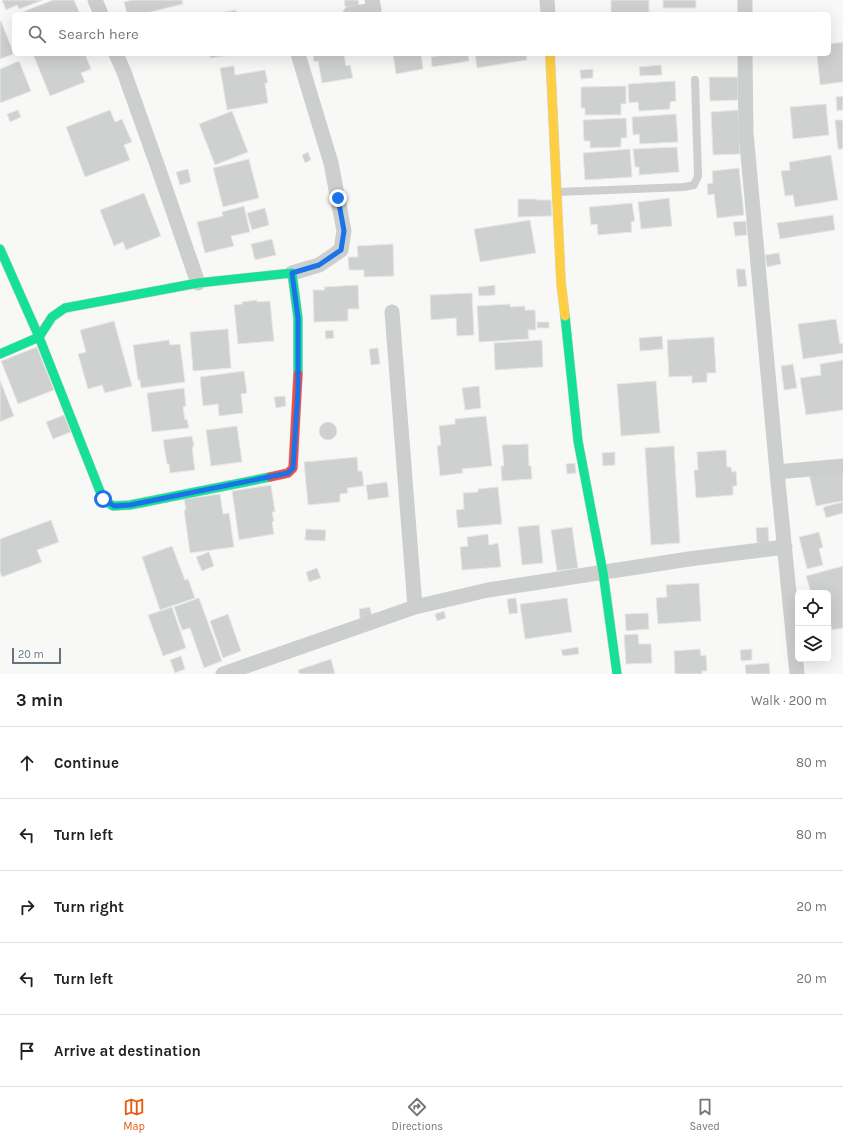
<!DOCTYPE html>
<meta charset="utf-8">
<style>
:root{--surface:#fff;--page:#f6f6f6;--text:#202124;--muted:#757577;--line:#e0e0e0;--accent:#ea580c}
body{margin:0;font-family:Karla,sans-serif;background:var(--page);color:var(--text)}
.controls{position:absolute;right:12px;bottom:12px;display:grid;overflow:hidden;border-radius:6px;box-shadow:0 4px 16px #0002}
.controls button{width:36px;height:36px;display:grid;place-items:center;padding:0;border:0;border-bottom:1px solid var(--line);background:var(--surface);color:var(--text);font:20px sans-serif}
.scale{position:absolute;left:12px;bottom:10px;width:49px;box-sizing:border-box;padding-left:4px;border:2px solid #647581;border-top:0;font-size:11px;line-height:14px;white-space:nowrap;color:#647581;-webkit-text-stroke:3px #fff;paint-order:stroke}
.stop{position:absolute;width:12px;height:12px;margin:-9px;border:3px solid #1a73e8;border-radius:50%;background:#fff}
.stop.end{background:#1a73e8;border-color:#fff;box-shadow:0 1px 4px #0008}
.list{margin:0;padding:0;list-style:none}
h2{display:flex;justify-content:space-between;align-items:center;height:52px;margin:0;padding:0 16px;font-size:17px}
h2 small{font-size:13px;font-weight:400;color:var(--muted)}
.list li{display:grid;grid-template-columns:26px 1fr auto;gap:12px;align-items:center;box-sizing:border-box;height:72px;padding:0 16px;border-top:1px solid var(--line)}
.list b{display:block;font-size:15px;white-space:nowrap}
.list em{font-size:13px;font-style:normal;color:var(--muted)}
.icon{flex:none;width:22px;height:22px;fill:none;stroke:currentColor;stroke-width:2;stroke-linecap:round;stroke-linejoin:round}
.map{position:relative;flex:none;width:843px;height:674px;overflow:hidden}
.search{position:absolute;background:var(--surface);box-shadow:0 4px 16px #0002;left:12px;right:12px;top:12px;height:44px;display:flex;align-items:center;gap:10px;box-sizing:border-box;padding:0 14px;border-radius:6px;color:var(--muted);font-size:15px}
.sheet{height:412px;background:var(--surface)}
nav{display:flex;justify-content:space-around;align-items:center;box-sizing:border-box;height:56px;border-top:1px solid var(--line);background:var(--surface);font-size:11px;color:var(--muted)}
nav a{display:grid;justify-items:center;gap:2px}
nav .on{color:var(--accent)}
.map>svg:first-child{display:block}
.building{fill:#cfd1d1;stroke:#e8e8e6}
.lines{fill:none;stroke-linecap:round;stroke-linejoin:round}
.fast-casing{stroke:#d4d5d6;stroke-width:10}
.slow-casing{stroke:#d4d5d6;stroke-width:10}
.jam-casing{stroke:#d4d5d6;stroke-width:10}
.lane{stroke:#cdcece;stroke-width:8}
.street{stroke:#cdcece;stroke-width:15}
.fast{stroke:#16e098;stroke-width:9}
.slow{stroke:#ffcf43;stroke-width:9}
.jam{stroke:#f24e42;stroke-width:9}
.route{stroke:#1a73e8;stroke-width:5}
</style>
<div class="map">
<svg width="843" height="674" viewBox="0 0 843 674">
<rect width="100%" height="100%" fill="#f8f8f7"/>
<!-- building -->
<path class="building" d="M2 0H43L19 9 17 5 6 10Z
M53 0H74L80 14H20V13Z
M132 0H182L183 4 142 14H127L124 2Z
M344 0H358L359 5 345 7Z
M611 0H649V14H611Z
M663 0H696V8H663Z
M236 10 237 14H215Z
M1 21 14 54 0 59V22Z
M843 42V82L820 85 817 54H829V44Z
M33 54H85L91 69 81 73 85 82 50 96Z
M210 54H237L210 58Z
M313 54H344L346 66 350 65 353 78 322 83 318 61 314 62Z
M393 54H421L423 69 396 74Z
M437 54H468L469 61 432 67 431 57 437 56Z
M475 54H526L527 60 477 68Z
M19 61 31 91 0 103V69Z
M661 65 662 75 640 76 639 67Z
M234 66 235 75 265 70 268 83H265L268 103 227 110 220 68Z
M593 69V78L581 79 580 70Z
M709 77H738V100L710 101Z
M675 81 676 101 670 102V109L639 111 638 102 629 103 628 84Z
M626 86V104H621V115H585V108H581V87Z
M843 96V110L837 111 836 97Z
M826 104 829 135 793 139 790 107Z
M18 110 21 117 10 122 7 114Z
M110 110 115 122 122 119 132 142 124 145 130 160 85 177 66 127Z
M738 110 740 154 713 155 711 112Z
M232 111 248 152 215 165 199 124Z
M676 114 678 142 640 144 639 134 633 135 632 117Z
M626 118 627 138H621V147L590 148V141H584L583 120Z
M835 120H843V149H838Z
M677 147 679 172 639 175V167H635L633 149Z
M630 149 632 177 585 180 583 153Z
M308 152 311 160 305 163 302 155Z
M831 155 838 200 795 207 793 195 785 196 781 171 790 170 789 162Z
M249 159 259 198 223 207 213 168Z
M739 168 744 215 717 218 714 194 708 195 707 184 713 183 712 171Z
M188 169 191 182 180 185 176 172Z
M144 193 161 236 126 250 123 242 114 246 100 210Z
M669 198 672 226 641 229 638 202Z
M518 199H537V200H551L552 216 518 217Z
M632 203 635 221 631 222 632 232 598 235 597 224 591 225 589 207Z
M244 206 250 232 231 236 234 246 205 253 197 222 223 216 222 212Z
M265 208 269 225 252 230 247 213Z
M833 215 835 230 780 239 777 223Z
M530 220 536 253 480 262 474 229Z
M746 221 747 235 735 236 733 222Z
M272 239 276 255 255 260 251 244Z
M393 244 394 276 364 277V270H349L348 257H358L357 246Z
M779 253 781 264 767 267 765 255Z
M736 269H745L747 286 738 287Z
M358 285 359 309H348V321L314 322 313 290H325L324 287Z
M495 285V295L479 296 478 287Z
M472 293 474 335 457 336 456 318 431 320 430 295Z
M257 300V302L270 301 274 341 238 344 234 305 242 304V302Z
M510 304V307L525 306V310H535L536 330H528L529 339 479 342 477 306Z
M836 319 840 344 843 343V353L803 359 798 324Z
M114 321 132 386 105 393 102 385 88 389 78 354 86 352 80 330Z
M537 322H549V328H537Z
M228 329 231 368 193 371 190 332Z
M333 330 334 338 326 339 325 331Z
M662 336 663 349 640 351 639 338Z
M714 337 716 373H707V382L692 383V376L669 377 667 340Z
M169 340 170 345 180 344 185 382 141 388 140 380H138L133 345Z
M542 340 543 367 495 370 494 343Z
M37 347 54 390 18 404 1 361Z
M378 348 380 364 371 365 369 349Z
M843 360V410L806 415 800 378 821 375 820 364Z
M793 364 797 388 784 390 781 366Z
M244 371 247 393 241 394 243 413 219 416 218 404 203 406 200 377Z
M0 380 14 416 0 422Z
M656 381 660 433 621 436 617 384Z
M479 386 481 408 465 410 462 388Z
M184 388 186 406 183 407 185 420 187 419 189 428 152 432 147 393Z
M285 396 286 406 276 408 274 397Z
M64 415 71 432 53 439 46 422Z
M486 416 492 466 462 469 463 473 440 476 437 446 441 445 439 426 455 424V419Z
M319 431a9 9 0 1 1 18 0a9 9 0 1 1-18 0Z
M237 426 242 462 211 466 206 430Z
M192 436 194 447H192L195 470 170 473 169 464H167L163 440Z
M528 444 529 466H531L532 479 502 481 501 466H504L502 445Z
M674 446 680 543 651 545 645 448Z
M726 450 727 467H731L732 472 736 471 737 486H733V495L696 498 694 470H698L697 452Z
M615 452V465L603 466 602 453Z
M357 457 358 471H362L364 486 347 488 348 493 340 494V502L308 505 304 462Z
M575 463 576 473 567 474 566 464Z
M843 467V501L816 506 809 474Z
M387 482 389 497 368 500 366 485Z
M271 485 275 512H272L274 521 272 522 274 534 239 540 232 491Z
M498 487 502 524 458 528 456 510 464 509 463 493 478 492V489Z
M220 494 223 514 229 513 234 547 190 553 184 510H186L184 499Z
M843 502V513L826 518 823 507Z
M51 520 59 542 37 550 42 562 2 577 0 572V539Z
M539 525 543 563 522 565 518 527Z
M572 527 578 568 557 571 551 530Z
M768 527 769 542 757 543 756 528Z
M306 529 326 530 325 541 305 540Z
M819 532 823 547 819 549 823 565 807 569 799 537Z
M488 534 489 545 498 543 501 567 462 570 460 547 468 546 467 537Z
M172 546 185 580 188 579 195 598 160 610 142 557Z
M209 552 214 566 202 571 196 557Z
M843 566V628L832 630 829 617 828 618V593H811L806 576Z
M317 568 321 578 309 582 306 572Z
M699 583 701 621 658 624 656 598 667 597 666 585Z
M199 598 222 661 204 668 190 628 182 630 174 607Z
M516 598 518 613 509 614 507 599Z
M567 598 572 632 525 639 520 604Z
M172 607 186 648 163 656 148 615Z
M370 607 372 617 360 619 359 609Z
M444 611 446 618 437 621 435 614Z
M648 613 649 629 626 631 625 614Z
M228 614 241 651 223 658 210 621Z
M638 634 639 644H651L652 663 626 664 624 635Z
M578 647 579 654 563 656 561 650Z
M700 649 701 656 706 655 707 671H702V674H675L674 651Z
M752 649V660L741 661 740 650Z
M181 656 185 669 175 673 170 660Z
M331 659 335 674H299L298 670Z
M769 663 770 674H746L745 665Z"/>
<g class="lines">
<!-- fast casing -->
<g class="fast-casing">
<path id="fast" d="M0 249 39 337 103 499 113 506 130 505 270 477
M565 316 578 441 603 572 617 674
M0 354 39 337 52 317 65 308 198 283 292 273 298 318V374"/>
</g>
<!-- slow casing -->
<g class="slow-casing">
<path id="slow" d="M550 54 561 282 565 316"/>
</g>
<!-- jam casing -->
<g class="jam-casing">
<path id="jam" d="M270 477 288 473 293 468 298 374"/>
</g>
<!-- lane -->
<path class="lane" d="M558 192 684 187 694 185 698 176 695 80"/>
<!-- street -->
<path class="street" d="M95 0 101 14
M547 0 548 14
M745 0V14
M350 14 374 10 372 0
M116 54 124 72 160 173 198 283
M745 54 746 133 777 472 797 674
M292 273 319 265 341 250 344 231 331 163 298 54
M392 312 415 607
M777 472 843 466
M223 674 415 607 488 590 689 559 785 547"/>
<!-- fast -->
<use href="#fast" class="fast"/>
<!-- slow -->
<use href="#slow" class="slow"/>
<!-- jam -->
<use href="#jam" class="jam"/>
</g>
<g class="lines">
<!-- route -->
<path class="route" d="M103 499 114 506 130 505 288 473 293 468 298 389V318L292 273 319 265 341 250 344 231 338 198"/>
</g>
</svg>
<div class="controls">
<button><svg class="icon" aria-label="locate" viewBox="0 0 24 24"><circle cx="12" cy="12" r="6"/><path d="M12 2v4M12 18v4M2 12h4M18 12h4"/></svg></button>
<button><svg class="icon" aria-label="layers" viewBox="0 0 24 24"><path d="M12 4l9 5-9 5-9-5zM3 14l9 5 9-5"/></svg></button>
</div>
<div class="scale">20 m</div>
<div class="stop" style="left:103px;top:499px"></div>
<div class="stop end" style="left:338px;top:198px"></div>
<div class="search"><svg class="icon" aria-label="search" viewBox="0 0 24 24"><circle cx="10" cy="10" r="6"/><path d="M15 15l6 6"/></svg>Search here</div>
</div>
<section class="sheet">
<h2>3 min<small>Walk · 200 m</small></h2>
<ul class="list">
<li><svg class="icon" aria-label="ahead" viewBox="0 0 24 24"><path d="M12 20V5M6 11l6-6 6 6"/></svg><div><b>Continue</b></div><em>80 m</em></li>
<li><svg class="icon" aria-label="left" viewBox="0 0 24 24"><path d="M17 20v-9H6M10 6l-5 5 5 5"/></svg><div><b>Turn left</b></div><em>80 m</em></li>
<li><svg class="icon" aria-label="right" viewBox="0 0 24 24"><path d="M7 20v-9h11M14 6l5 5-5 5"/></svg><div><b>Turn right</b></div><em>20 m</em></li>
<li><svg class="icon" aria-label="left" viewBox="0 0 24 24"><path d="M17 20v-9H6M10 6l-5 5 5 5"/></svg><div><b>Turn left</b></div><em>20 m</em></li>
<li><svg class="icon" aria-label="arrive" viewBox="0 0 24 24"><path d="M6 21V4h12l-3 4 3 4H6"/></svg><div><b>Arrive at destination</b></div></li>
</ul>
</section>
<nav>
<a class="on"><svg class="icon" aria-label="map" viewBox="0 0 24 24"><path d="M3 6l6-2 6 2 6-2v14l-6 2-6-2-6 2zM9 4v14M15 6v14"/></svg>Map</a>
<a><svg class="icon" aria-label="directions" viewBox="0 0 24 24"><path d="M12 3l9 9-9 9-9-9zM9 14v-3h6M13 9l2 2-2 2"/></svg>Directions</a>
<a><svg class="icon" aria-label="saved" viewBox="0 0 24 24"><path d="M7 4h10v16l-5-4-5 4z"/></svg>Saved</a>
</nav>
